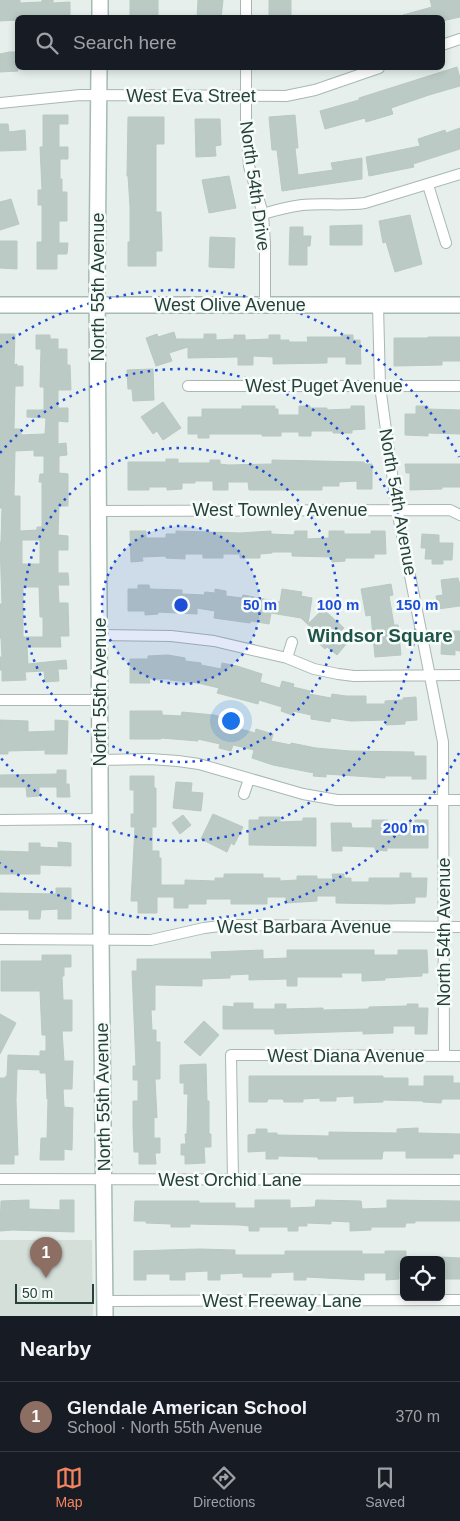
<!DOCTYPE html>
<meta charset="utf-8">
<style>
:root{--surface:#171b24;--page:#242831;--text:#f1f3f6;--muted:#9ea1a6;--line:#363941;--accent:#f4845f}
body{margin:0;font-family:Helvetica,sans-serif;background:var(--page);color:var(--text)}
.controls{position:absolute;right:15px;bottom:15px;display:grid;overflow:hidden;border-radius:8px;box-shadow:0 2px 8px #0003}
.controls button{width:45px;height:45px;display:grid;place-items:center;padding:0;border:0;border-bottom:1px solid var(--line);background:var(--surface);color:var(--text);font:25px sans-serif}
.scale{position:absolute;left:15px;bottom:12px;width:79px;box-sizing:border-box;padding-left:5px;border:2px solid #24423a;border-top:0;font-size:14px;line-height:18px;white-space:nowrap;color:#24423a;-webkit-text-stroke:4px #f7fbf9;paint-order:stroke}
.you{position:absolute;left:230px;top:720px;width:18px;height:18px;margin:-12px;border:4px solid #fff;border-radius:50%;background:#1a73e8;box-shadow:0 0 0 8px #1a73e833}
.badge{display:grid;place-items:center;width:32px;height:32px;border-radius:50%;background:var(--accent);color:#fff;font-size:16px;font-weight:700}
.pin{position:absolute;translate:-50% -41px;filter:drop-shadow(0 1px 2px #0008)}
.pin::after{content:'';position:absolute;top:26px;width:18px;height:15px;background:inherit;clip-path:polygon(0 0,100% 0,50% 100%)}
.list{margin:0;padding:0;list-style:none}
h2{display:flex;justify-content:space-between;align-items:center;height:65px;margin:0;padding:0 20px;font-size:21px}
h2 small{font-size:16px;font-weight:400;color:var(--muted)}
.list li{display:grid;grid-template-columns:32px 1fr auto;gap:15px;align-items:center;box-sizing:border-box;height:70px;padding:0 20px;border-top:1px solid var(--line)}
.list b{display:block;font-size:19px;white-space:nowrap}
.list p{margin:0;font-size:16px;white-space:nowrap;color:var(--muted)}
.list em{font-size:16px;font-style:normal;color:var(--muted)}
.icon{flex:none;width:28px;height:28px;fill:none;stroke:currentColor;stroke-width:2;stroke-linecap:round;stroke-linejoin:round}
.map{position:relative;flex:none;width:460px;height:1316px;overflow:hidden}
.search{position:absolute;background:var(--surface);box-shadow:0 2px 8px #0003;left:15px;right:15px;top:15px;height:55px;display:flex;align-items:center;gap:12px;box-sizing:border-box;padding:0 18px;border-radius:8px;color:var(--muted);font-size:19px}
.sheet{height:135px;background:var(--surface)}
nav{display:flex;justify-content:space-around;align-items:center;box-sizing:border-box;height:70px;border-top:1px solid var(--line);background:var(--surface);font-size:14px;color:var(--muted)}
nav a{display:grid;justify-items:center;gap:2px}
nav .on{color:var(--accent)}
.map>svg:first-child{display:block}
.built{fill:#d4dfda}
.building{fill:#bbcac4;stroke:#b8c9c2;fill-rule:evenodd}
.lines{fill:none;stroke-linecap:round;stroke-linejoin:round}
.street-casing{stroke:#a8b8b2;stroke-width:12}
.secondary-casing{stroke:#a4bbb3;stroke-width:18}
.street{stroke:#fff;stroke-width:10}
.secondary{stroke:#fff;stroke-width:15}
.ring{fill:none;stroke:#1d4ed8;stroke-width:2.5;stroke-dasharray:2.5 5}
.labels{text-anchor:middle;stroke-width:5;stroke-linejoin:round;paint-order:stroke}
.street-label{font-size:18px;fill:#24423a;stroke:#f7fbf9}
.neighbourhood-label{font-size:19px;font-weight:bold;fill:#1f5548;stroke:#f7fbf9}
.centre{fill:#1d4ed8;stroke:#f7fbf9;stroke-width:2.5}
.ring-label{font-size:15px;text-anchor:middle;font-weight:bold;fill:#1d4ed8;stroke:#f7fbf9;stroke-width:5;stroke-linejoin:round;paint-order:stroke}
</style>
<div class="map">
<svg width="460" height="1316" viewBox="0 0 460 1316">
<rect width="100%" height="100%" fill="#e6efeb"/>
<!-- built -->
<path class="built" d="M0 1240H92L93 1316H0Z"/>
<!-- building -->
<path class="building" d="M0 0H20V3L42 2V0H53V3L70 2V18H18V20L0 21Z
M130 0H158V17H130Z
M198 0H223L221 18H197Z
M269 0H291V15H269Z
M430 0H460V17L442 21V18H403V15L432 7Z
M9 52H18V71L0 72V54Z
M457 67 460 78V86L429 95 391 108 393 114 366 122 365 118 325 129 320 111 359 100V98Z
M43 115H68V124H59V147H68V159H60V179H62V192H67V221H59V243H68L67 254H57V269H37V242H42V205H38V190H42L40 147H43Z
M295 115 298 148H295L298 175 333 170 331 163 362 158V179L282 191 277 150H272L269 117Z
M128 117H164V144H156V212H161L162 242V251H156V266H128V242H130V206L128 176H127Z
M195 119H220L221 145 215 146 216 156 196 157Z
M0 124H8L9 132 25 130 26 150 0 151Z
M460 128V149L413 164 414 167 369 176 366 157 420 146 418 139 445 130 446 133Z
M229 176 236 208 209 213 202 180Z
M11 199 19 224 0 230V202Z
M410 215 422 264 395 272 386 242 383 243 379 221Z
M362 225V245H330V226Z
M290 227H303V236H311L310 246H307V265H289Z
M210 237 235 238 234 268 209 267Z
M0 241H17V269L0 268Z
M174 332 176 339H204V334H216V340L234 339V335H245V340L269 339V335H280V340H289V342H308L307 337H342V335H353V340H360L361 364H346V357H327V363L273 364V357L253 356V365H238V357L188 358V347L169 353 172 361 156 366 146 338 157 334 158 337Z
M0 334H15L14 365 17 364V366H23V386H15L14 429H21V435L45 434 46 418 27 417V410H44V387H40L41 349H36V335H50V339H58V349H67V365H70L71 390H58V408H68V422L58 421V444L66 443 67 455 59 456V473L68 474V506H59L58 535 68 536V550H58V573H68L69 585H58L59 603H68L69 636H60L61 647H27L28 664 66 660 67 669H58L59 681 45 682 44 671 25 672 26 680 2 681V670H0V657H2L1 638H0V604H2L0 542H1L2 508H0ZM34 450V456H44V474H40L39 482H42V527H37V530L20 531V496H14L15 451ZM22 540H40V564H22ZM23 587H39L40 617H43V637H23Z
M428 337H460V361H442V365L394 366V338H428Z
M153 369 154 400 133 401 132 389H128L127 370Z
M163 402 181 428 163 440 157 431 153 434 141 417Z
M242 406H275V409H278V415H299V406H310V408H327V410L351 409V406H364L365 429 352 430V433H333V431H311V436H299V432H281V436H262V434H209V438H198V434H188V417H202V409H242Z
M416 406H428V409L460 410V434L428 433V436L405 435V414H416Z
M166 459H178V463H210V460H220V464L228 465 272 464V460L364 462 365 464H372V489H357V481L339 482V486H322V490H249L248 482H228V490H213V481H195V483H182V489L167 490V487H149V490H128V462H166Z
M405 464H460V487H442V489L410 490V473H406Z
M130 531H146V538H166V534H176V531L240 533 271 531V534L294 535 295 531H307V539L329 538V531H344V534H371V531H385L386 554H374V558H345V561L332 562V557L292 556V552H272V553L260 554V558H240V554H223V558H203V554H185V559L166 558V556L142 557 143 561 131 562Z
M422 534 439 535V543H453L452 560H443V564H432V559H425L426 548H421Z
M458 578 460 585V606L438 609 436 596 443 595 441 580Z
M391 584 393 595 389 596 394 625H398L401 655 375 657 371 615 366 616 361 589Z
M138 585H149L150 589 182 590V594L204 595 205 592 215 593V589L226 591V596L242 598 243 595 280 602 282 589 302 592 301 596 312 598 308 624 323 609 344 628 339 633 348 642 337 655 327 647 325 649 314 639 318 634 301 618 271 613 269 624 251 621 250 623 214 618 215 611 197 608V614L158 612V614L145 615V611H128V589H138Z
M442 631H460V651L455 650V655L441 654Z
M168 655 185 658V661L201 663V665L221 669 222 663 237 666 262 674 260 682 280 688 282 681 294 684 293 687 310 691 309 694 331 698 332 694 346 696H366V704H385V701L403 700V698L416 697 417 720 405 721V724L386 725V720L351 721 331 718 330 722 311 719V715L293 711 292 715 281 711 282 707 259 700 258 704 217 693 219 688 198 683 170 680V679H149L150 683H130V659H148V656Z
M130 711H162V715L181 716 182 712 214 715 232 720 230 725 237 728 255 733 256 729 273 734 271 741 291 745V743L316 748 350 751 414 752V756H426V779H412V776H385V778L326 774V777L313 776 314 773 273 765 252 758 254 750 233 745 231 751 219 748 220 744 198 739V741L161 738V739H130Z
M0 720 28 721V732L55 731V720L68 721 67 754H45V750L8 751V754H0Z
M57 770H66V784H69L70 797H57V787H39V796L27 797 26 787H0V775L57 774Z
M130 776H154V788H156V827H152V851H159V858H161V885H185V880L215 881V878H224V874H263V878H280V881L297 880V876H317V879H333L332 874H344V878H351V882H369V878H400V873H411V878H427L426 897H415V903L389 904 336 903V896H317V901L286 903V897H267V904H231V899H206V904H188V908H174V897H157V913H138V901H131L135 827H131V814H134V790H130Z
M176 782 192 783 191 792 203 793 201 811 173 808Z
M213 814 243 827 234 845 231 843 227 852 201 839Z
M183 815 191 825 180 834 172 823Z
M259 817H280V822L303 821V818H316V846L249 845V820H259Z
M372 820H388L387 824 415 823V820H428V848H387V851L375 850V847L342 846V851H332L331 823H351L352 828H372Z
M58 842 71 843V866L40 865V874H0V851L29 852V843H40V847L58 848Z
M56 888H71V919H58V909L41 910 40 919H29V910H0V893L56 894Z
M263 950V959L287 958V950H374V955H398V950H427L428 973H422V976L385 978V980L362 981V973H341L342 977H297V986H287V979L249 980V974L230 975V978L202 979V986L155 985V1010H151L152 1030H156V1042H160V1079H155L157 1118 154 1117V1138H160V1153H155L156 1164H139V1152H134L133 1126V1101H138V1080H133V1066H136L132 971H137V959H212L211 952Z
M42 955H71V967H64V976H62L63 1000H72V1031H62L64 1061H73L72 1089H63L64 1107 73 1108 72 1150 64 1149V1160H40L41 1138H47L48 1099H47L46 1073H40V1070L17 1069 16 1100 18 1155H14V1164H0V1078H5L6 1076H7L8 1055 40 1056V1051H46V1035H42L40 991H1V961H42Z
M234 1003H253V1009H275V1004H286V1009L323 1008V1010L369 1009V1007L407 1006V1004H418V1008H428L427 1034H415V1026H393V1033L363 1034V1031L275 1034 274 1029H223V1006L234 1007Z
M0 1014 16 1023 0 1054Z
M204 1021 219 1035 200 1056 184 1042Z
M206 1064 207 1101H209V1134H211V1147H204L205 1163 185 1164V1155H181V1144H186L185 1134H187L188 1094H184V1083H180V1065Z
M249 1076H383V1078H408V1086H424V1076H453V1083H460V1099H442L441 1103 423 1102V1101L383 1100V1102L354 1103V1096L336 1097V1101H320V1098L303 1099V1102H284L283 1099H268L267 1102H249Z
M418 1128V1133L460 1134V1154H453V1158H406V1151H383L382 1159H318V1157L278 1156V1159H266V1151L248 1152V1135L256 1134V1129H267V1133H277V1135L329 1136V1132L397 1133V1129Z
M29 1200V1209L60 1210V1200H74V1232L13 1230 0 1231 1 1201Z
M255 1200H290V1208L315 1207 316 1200 361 1201 362 1209 387 1208V1200L460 1201V1221H415V1223H406L405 1227H371V1230L350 1231V1222L331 1221V1224L307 1223V1226H298V1231H288V1227H259V1231H249V1226L240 1225 190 1224V1227H171V1224L146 1223V1221H134L135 1201H199V1203H235V1208H255Z
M199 1249 235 1250V1255H285V1251H362V1254H385V1251H406V1260H404V1271H399V1279L386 1280V1273H364V1280L306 1277V1280H294V1272L271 1273V1277H243V1273L220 1274V1280H208V1271L185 1272V1280H170V1274H146V1280H134V1251Z
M441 1257 460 1258V1279H441Z"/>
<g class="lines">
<!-- street casing -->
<g class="street-casing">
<path id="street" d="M246 18V0
M442 45 460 39
M246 68V122L249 166 263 214 265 244V305
M0 103 80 95 286 96 315 90 379 68
M428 185 446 243
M263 214C276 210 288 207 302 205 323 203 344 206 365 203L460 174
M378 305 380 386 397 510 443 742 444 1056
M188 386H460
M99 511 450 510 460 515
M100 635 171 636 214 641 287 658 314 669 338 674 354 676 460 675
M287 658 292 642
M0 700H100
M101 760 150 759 178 761 199 764 303 794 337 800H460
M244 794 249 779
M0 820 101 819
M0 939 151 940 204 928 228 925 460 927
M0 1179 460 1180
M233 1180 231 1055 460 1056
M104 1301 460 1300"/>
</g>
<!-- secondary casing -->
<g class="secondary-casing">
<path id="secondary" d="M100 18V0
M99 68 97 282 101 940 105 1316
M0 305H460"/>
</g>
<!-- street -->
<use href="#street" class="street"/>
<!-- secondary -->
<use href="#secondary" class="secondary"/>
</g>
<!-- distance rings -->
<circle cx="181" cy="605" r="79" fill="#1d4ed8" fill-opacity=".12"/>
<g class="ring">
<circle cx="181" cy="605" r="79"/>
<circle cx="181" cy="605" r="157"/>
<path d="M0 453A236 236 0 1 1 0 757"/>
<path d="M459 753A315 315 0 0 1 0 863M0 347A315 315 0 0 1 459 457"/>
</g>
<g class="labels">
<!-- street labels -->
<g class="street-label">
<text x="191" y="102">West Eva Street</text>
<text transform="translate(255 186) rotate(82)" y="6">North 54th Drive</text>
<text transform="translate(98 287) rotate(-90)" y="6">North 55th Avenue</text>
<text x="230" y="311">West Olive Avenue</text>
<text x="324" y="392">West Puget Avenue</text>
<text transform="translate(398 502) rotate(80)" y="6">North 54th Avenue</text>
<text x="280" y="516">West Townley Avenue</text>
<text transform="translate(100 692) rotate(-90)" y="6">North 55th Avenue</text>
<text x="304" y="933">West Barbara Avenue</text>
<text transform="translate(444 932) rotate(-90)" y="6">North 54th Avenue</text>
<text x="346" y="1062">West Diana Avenue</text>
<text transform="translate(103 1097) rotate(-91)" y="6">North 55th Avenue</text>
<text x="230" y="1186">West Orchid Lane</text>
<text x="282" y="1307">West Freeway Lane</text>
</g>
<!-- neighbourhood labels -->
<g class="neighbourhood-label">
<text x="380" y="642">Windsor Square</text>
</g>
</g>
<circle cx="181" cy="605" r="8" class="centre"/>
<g class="ring-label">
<text x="260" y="610">50 m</text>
<text x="338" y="610">100 m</text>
<text x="417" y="610">150 m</text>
<text x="404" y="833">200 m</text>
</g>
</svg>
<div class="controls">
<button><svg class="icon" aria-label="locate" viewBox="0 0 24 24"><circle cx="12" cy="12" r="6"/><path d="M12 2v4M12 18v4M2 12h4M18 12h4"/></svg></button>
</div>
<div class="scale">50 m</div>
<div class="you"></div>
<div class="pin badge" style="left:46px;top:1278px;background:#8d6e63">1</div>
<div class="search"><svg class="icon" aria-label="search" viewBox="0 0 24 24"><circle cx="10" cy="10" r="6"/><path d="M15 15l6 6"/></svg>Search here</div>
</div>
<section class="sheet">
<h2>Nearby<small></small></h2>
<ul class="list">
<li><span class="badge" style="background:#8d6e63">1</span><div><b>Glendale American School</b><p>School · North 55th Avenue</p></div><em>370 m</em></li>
</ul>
</section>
<nav>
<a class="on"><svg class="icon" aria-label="map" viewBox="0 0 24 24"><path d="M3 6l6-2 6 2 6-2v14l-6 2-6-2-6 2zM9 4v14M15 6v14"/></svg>Map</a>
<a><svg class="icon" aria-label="directions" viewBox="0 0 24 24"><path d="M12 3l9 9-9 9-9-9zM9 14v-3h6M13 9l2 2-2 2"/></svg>Directions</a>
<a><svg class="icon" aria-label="saved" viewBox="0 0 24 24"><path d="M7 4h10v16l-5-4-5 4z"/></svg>Saved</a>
</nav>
